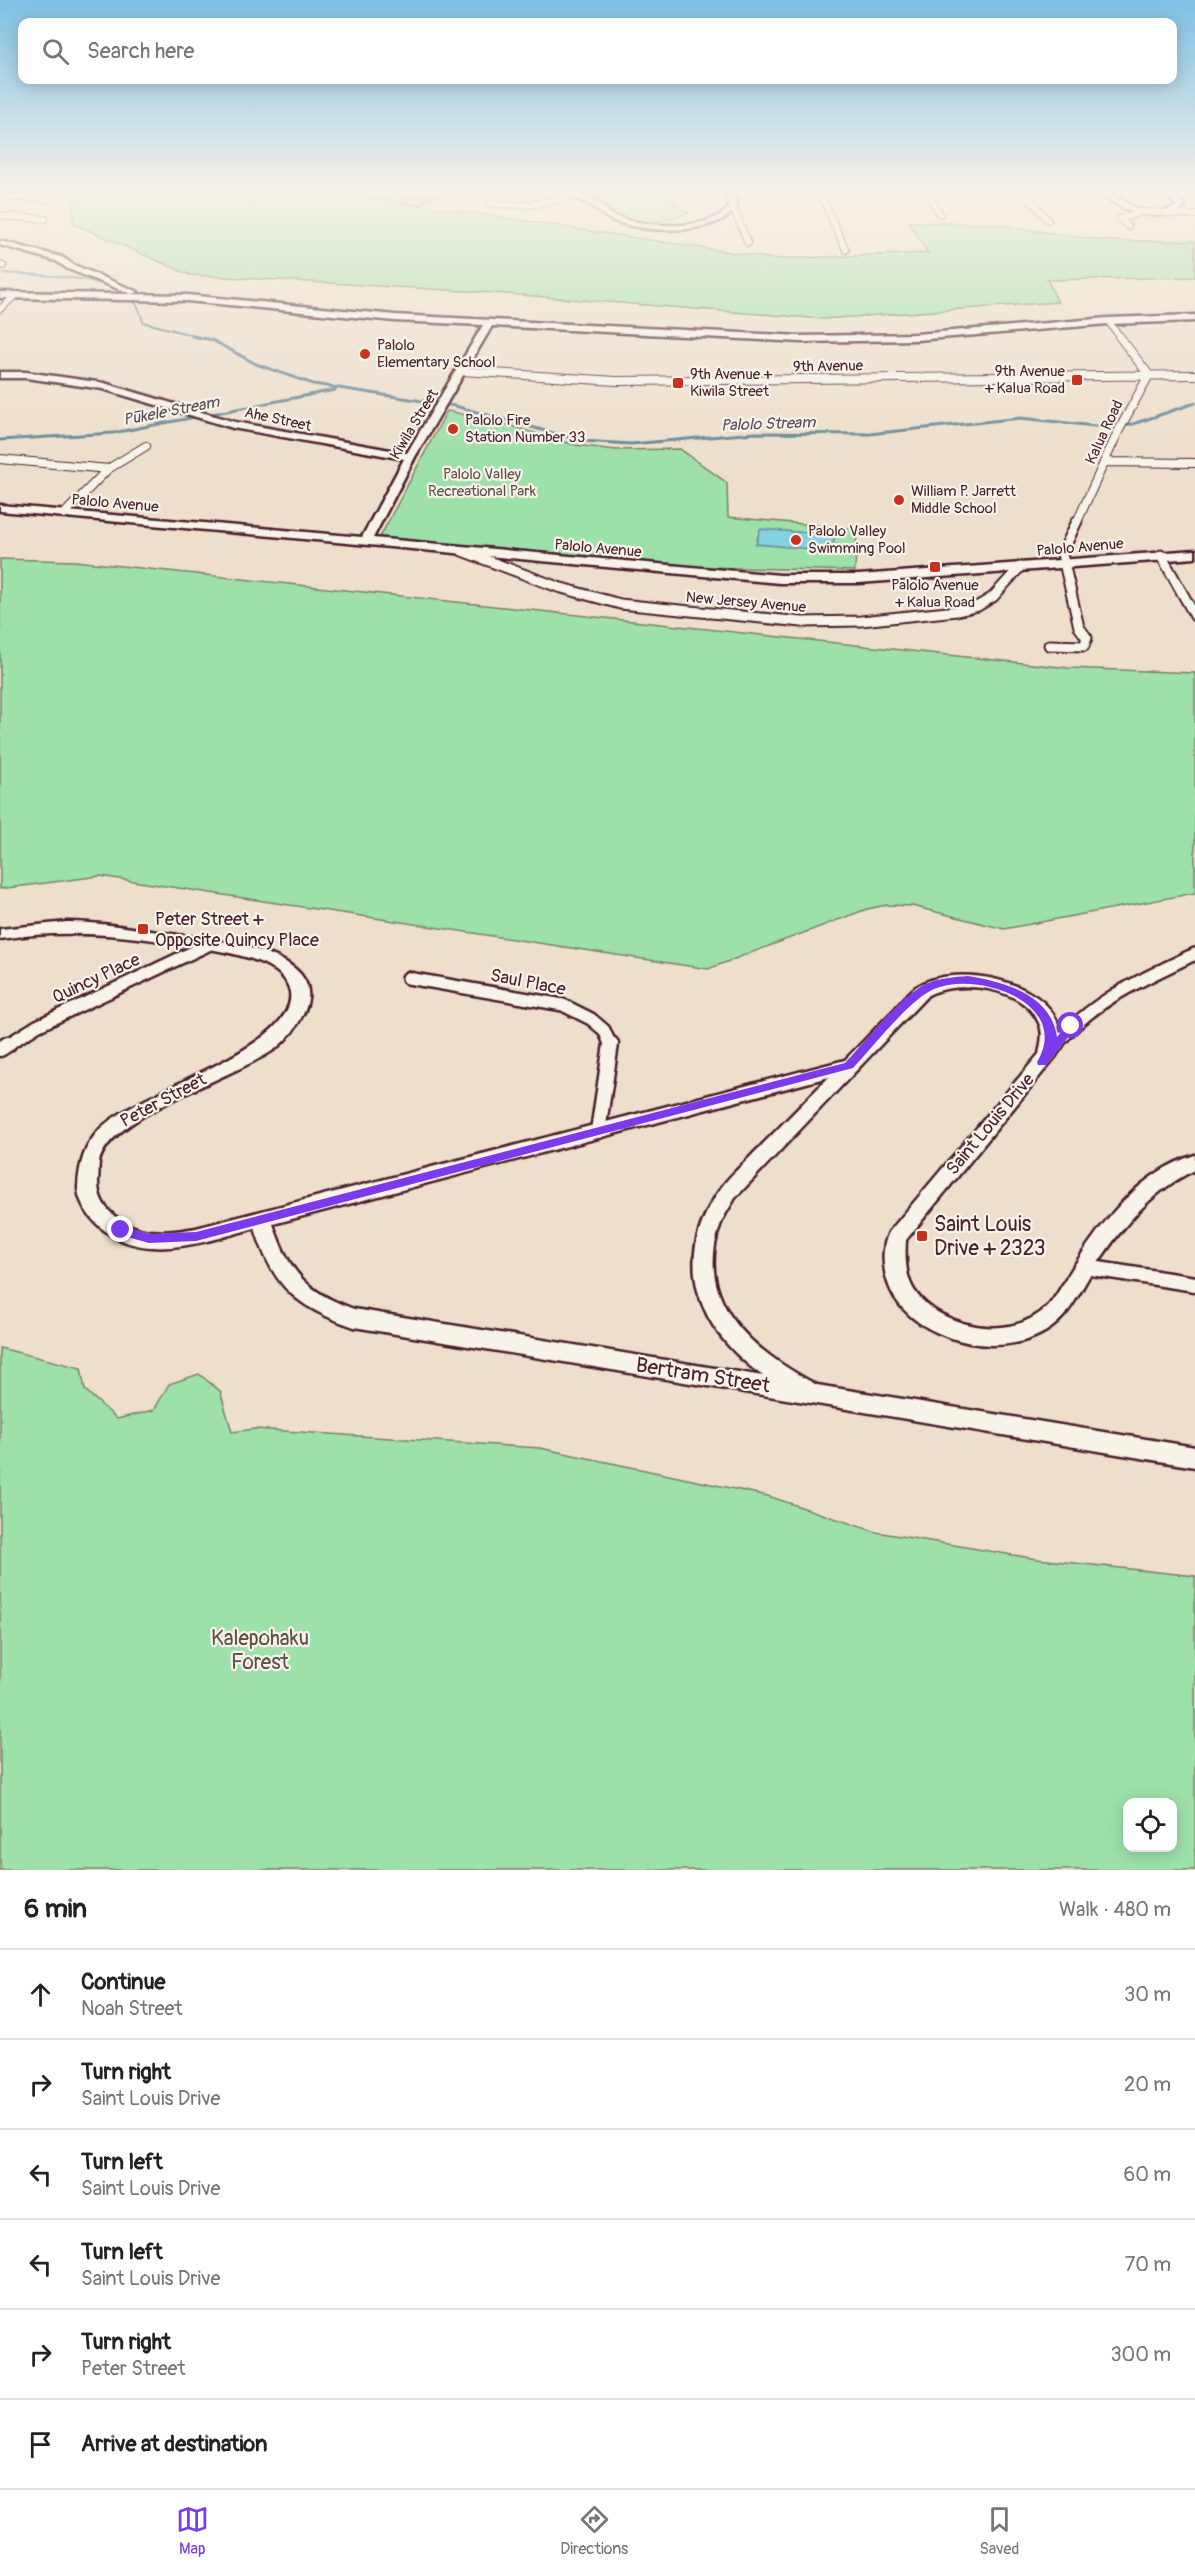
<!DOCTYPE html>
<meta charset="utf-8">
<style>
:root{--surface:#fff;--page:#f6f6f6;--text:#222;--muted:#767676;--line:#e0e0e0;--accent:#7c3aed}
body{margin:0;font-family:Pangolin,sans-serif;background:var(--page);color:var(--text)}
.controls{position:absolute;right:18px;bottom:18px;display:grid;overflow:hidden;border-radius:12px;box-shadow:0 3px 15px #0003}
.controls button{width:54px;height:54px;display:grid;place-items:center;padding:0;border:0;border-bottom:2px solid var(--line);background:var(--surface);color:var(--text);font:30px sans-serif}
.stop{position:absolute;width:18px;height:18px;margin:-14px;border:4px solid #7c3aed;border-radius:50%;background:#fff}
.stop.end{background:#7c3aed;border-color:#fff;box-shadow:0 2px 6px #0008}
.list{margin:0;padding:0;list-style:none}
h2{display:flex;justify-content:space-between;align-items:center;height:78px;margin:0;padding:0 24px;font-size:26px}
h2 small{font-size:20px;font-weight:400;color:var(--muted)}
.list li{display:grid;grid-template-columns:39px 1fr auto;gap:18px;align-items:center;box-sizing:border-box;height:90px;padding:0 24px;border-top:2px solid var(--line)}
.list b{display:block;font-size:22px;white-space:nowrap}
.list p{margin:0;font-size:20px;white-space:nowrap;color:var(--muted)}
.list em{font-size:20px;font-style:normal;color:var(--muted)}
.icon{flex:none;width:33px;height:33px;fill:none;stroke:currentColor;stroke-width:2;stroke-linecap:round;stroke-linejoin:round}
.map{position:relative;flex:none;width:1195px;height:1870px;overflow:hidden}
.search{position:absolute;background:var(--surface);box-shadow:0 3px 15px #0003;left:18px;right:18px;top:18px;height:66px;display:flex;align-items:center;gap:15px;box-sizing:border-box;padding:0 21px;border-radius:12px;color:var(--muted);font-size:22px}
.sheet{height:618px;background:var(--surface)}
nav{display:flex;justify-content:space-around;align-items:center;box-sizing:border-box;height:84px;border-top:2px solid var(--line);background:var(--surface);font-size:16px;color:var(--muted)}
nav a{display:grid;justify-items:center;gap:3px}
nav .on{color:var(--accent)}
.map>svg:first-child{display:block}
.green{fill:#9ee0aa;stroke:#74806a;stroke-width:1.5;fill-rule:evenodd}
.water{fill:#83d2de;stroke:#6c8a96;stroke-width:1.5}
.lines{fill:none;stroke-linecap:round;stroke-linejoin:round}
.stream-far1{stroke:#6c8a96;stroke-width:2}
.stream{stroke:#6c8a96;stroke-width:3}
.building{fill:#d5b087;stroke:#4a1f2b;stroke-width:1.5}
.street-far4-casing{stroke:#4a1f2b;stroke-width:8}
.street-far3-casing{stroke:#4a1f2b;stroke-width:10}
.street-far2-casing{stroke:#4a1f2b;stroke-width:13}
.street-far1-casing{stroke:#4a1f2b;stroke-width:16}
.street-casing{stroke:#4a1f2b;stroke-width:19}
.secondary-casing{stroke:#4a1f2b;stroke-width:5}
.street-far4{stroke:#f7f3e8;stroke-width:6}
.street-far3{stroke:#f7f3e8;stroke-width:8}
.street-far2{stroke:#f7f3e8;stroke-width:9}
.street-far1{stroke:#f7f3e8;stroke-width:11}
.street{stroke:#f7f3e8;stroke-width:14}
.secondary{fill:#f7f3e8;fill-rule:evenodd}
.route{fill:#7c3aed}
.poi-dot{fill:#c8321e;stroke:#f7f3e8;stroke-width:2}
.labels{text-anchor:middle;stroke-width:4.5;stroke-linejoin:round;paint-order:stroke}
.far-poi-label{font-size:15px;fill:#4a1f2b;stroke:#f7f3e8;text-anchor:start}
.far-street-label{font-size:15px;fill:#4a1f2b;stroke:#f7f3e8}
.far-park-label{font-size:15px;fill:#5f4f4b;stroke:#f7f3e8}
.far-water-label{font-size:16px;font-style:italic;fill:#584c58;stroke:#f7f3e8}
.poi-label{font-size:18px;fill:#4a1f2b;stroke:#f7f3e8;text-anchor:start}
.street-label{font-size:18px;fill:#4a1f2b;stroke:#f7f3e8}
.near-poi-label{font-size:21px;fill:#4a1f2b;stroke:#f7f3e8;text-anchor:start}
.near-street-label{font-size:21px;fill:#4a1f2b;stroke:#f7f3e8}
.near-park-label{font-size:21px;fill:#5f4f4b;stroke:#f7f3e8}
</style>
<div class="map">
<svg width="1195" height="1870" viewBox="0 0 1195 1870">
<rect width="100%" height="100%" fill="#eddfcb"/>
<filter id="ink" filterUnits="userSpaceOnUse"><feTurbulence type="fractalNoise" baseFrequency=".0167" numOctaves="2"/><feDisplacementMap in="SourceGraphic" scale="12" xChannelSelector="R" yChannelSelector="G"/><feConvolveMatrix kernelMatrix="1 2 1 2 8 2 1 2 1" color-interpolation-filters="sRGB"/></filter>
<g filter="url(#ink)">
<!-- green -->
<path class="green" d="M34 189H315L774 259 928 253 909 222 991 224 1106 241H1195V277L1047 280 1058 302 823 319 482 292 190 275 74 224 73 196Z
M560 189H671L675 198 674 204 689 213 655 222H634L611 215 599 203Z
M447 411 491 420 575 445 616 450 680 449 727 483 728 517 857 529 855 571 704 567 380 537Z
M0 559 75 561 1069 668 1195 673V893L1004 929 912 906 887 905 867 909 708 969 100 876 0 889Z
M0 1348 81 1368 85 1390 117 1419 154 1410 169 1384 199 1374 220 1391 232 1432 255 1429 540 1448 768 1496 876 1532 1037 1559 1195 1576V1870H0ZM1128 1802H1172V1848H1128Z"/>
<!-- water -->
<path class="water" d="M760 529 835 535 832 551 756 544Z"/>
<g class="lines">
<!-- stream-far1 -->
<path class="stream-far1" d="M0 273C35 275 114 274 136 304 140 309 141 316 143 322L199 337"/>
<!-- stream -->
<path class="stream" d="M192 336 212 340 256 364 313 384 455 406 582 441 631 444 755 433 869 434 1021 418 1104 427 1133 424 1195 403
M0 440 113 433 335 390"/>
</g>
<!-- building -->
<path class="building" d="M414 193 435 195 418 205 403 203Z"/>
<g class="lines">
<!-- street-far4 casing -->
<g class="street-far4-casing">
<path id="street-far4" d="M818 189 846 250
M925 189 940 214
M1021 189 1048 220
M0 197 51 199
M490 204 531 205 572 196
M732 205 748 243
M1145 212 1195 215
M0 216 45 219
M1128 226 1120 219 1141 212
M0 265 3 266
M0 309 16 295
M1108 321 1120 337"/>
</g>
<!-- street-far3 casing -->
<g class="street-far3-casing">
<path id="street-far3" d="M462 371 616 381 1195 375
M0 459 108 469 64 514
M1104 462 1195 463
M108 469 146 446
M1077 522 1118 432 1149 375 1119 336"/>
</g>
<!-- street-far2 casing -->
<g class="street-far2-casing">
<path id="street-far2" d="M462 551 558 587 620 604 802 622 861 621 957 611 978 606 993 597 1020 567
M1161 555 1195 616
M1049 645 1084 646 1087 638 1079 627 1062 554 1077 521"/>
</g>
<!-- street-far1 casing -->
<g class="street-far1-casing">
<path id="street-far1" d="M408 978 563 1005 591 1019 604 1030 611 1046
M5 1046 37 1026 210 944
M1055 1046C1092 1000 1143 979 1195 954"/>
</g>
<!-- street casing -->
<g class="street-casing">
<path id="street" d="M0 1049 8 1044
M1049 1053 1056 1044
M598 1131 611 1044
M1085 1267 1195 1284"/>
</g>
<!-- secondary casing -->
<g class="secondary-casing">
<path id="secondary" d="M550 189C565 189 588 194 599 203 606 208 609 215 618 217 645 227 710 232 729 207L724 189H732L737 207C715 237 643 233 611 220 602 216 597 208 589 204 577 198 561 196 550 189Z
M1091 189C1122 188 1137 227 1177 206L1160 189H1168L1185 206C1180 211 1175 213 1168 214 1137 219 1115 205 1091 189Z
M0 241 62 257 74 265 138 292 131 294 68 269 56 261 0 245Z
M0 292 187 295 395 315 801 336 916 334 1108 318 1195 315V321L1108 324 916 340 801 342 492 326 415 457 373 538 780 575H859L1195 550V558L859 583H780L0 511V505L362 537 404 459 233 428 103 389 26 378H0V372H26L104 383 235 422 407 453 483 325 395 321 187 301 0 298Z
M67 922C102 922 136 929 171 934 206 939 330 949 305 1010 298 1026 289 1038 275 1049 236 1077 110 1114 99 1162 98 1168 99 1174 98 1180 97 1202 110 1216 129 1225 150 1235 174 1232 196 1228L845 1060C862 1043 878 1026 894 1010 901 1002 908 993 916 987 955 960 1061 982 1060 1038 1060 1044 1057 1051 1056 1056L906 1240C904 1274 908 1294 939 1313 973 1332 1020 1335 1049 1305 1059 1293 1067 1276 1076 1263 1106 1217 1141 1172 1195 1155V1170C1148 1192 1118 1232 1090 1275 1082 1288 1074 1305 1063 1317 1037 1346 993 1350 958 1340 933 1333 909 1320 895 1298 884 1280 879 1252 889 1232L1039 1054C1041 1043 1044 1033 1039 1023 1023 986 959 979 928 995L735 1198C730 1207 723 1217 720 1226 693 1304 756 1353 817 1385L1195 1447V1467L354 1327C297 1307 273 1288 255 1228 205 1242 139 1266 96 1223 87 1214 78 1200 78 1187 79 1165 84 1146 100 1129 136 1091 299 1048 290 992 285 964 244 956 220 951 147 937 74 927 0 939V929ZM829 1077C804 1102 780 1127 755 1152 744 1164 730 1175 721 1188 670 1260 697 1329 763 1376L354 1309C306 1292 289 1272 273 1224Z"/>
</g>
<!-- street-far4 -->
<use href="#street-far4" class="street-far4"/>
<!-- street-far3 -->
<use href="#street-far3" class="street-far3"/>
<!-- street-far2 -->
<use href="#street-far2" class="street-far2"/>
<!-- street-far1 -->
<use href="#street-far1" class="street-far1"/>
<!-- street -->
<use href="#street" class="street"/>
<!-- secondary -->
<use href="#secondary" class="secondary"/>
</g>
</g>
<!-- sky -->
<linearGradient id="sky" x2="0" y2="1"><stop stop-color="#7fc0e4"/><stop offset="0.42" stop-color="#f7f1e8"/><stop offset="1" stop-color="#f7f1e8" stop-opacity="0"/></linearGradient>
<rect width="1195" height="451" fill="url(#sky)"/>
<!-- route -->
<path class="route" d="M968 976C1004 982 1051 994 1057 1037L1068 1023 1077 1026 1046 1065H1038L1037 1062C1072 1004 979 970 934 989 910 999 872 1048 853 1068L196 1241 149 1243 117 1234 115 1230 121 1226 149 1234 196 1232 845 1063C865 1042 902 995 926 984 940 978 954 977 968 976Z"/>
<!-- markers -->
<g class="poi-dot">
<circle cx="365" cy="354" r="6"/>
<rect x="1071" y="374" width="12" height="12" rx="3"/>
<rect x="672" y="377" width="12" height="12" rx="3"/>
<circle cx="453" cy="429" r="6"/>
<circle cx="899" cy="500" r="6"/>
<circle cx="796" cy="540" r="6"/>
<rect x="929" y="561" width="12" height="12" rx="3"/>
<rect x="137" y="923" width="12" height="12" rx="3"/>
<rect x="916" y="1230" width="12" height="12" rx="3"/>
</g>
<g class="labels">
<!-- far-poi labels -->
<g class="far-poi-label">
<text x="377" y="350">Palolo<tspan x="377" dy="17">Elementary School</tspan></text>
<text x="1065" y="376" text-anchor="end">9th Avenue<tspan x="1065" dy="17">+ Kalua Road</tspan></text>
<text x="690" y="379">9th Avenue +<tspan x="690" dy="17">Kiwila Street</tspan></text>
<text x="465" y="425">Palolo Fire<tspan x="465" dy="17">Station Number 33</tspan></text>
<text x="911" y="496">William P. Jarrett<tspan x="911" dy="17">Middle School</tspan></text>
<text x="808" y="536">Palolo Valley<tspan x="808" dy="17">Swimming Pool</tspan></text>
<text x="935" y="590" text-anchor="middle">Palolo Avenue<tspan x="935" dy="17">+ Kalua Road</tspan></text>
</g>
<!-- far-street labels -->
<g class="far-street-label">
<text transform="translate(828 366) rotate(-1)" y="5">9th Avenue</text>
<text transform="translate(278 419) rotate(12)" y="5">Ahe Street</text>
<text transform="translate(414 424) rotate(-59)" y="5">Kiwila Street</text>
<text transform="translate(1104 432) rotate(-65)" y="5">Kalua Road</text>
<text transform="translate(115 503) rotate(5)" y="5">Palolo Avenue</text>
<text transform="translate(1080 547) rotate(-5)" y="5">Palolo Avenue</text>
<text transform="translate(598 548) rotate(5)" y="5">Palolo Avenue</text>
<text transform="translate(746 602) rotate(5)" y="5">New Jersey Avenue</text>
</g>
<!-- far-park labels -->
<g class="far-park-label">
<text x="482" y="479">Palolo Valley<tspan x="482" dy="17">Recreational Park</tspan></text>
</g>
<!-- far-water labels -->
<g class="far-water-label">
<text transform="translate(171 410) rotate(-11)" y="6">Pūkele Stream</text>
<text transform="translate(768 423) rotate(-2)" y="6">Palolo Stream</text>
</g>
<!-- poi labels -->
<g class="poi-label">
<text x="155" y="925">Peter Street +<tspan x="155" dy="21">Opposite Quincy Place</tspan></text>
</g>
<!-- street labels -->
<g class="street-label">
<text transform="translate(96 978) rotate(-25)" y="6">Quincy Place</text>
<text transform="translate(528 982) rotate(11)" y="6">Saul Place</text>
<text transform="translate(163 1100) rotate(-28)" y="6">Peter Street</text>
<text transform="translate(990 1124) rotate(-50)" y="6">Saint Louis Drive</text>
</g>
<!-- near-poi labels -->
<g class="near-poi-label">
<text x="934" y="1231">Saint Louis<tspan x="934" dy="24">Drive + 2323</tspan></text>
</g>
<!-- near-street labels -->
<g class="near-street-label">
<text transform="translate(703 1375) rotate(9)" y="7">Bertram Street</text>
</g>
<!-- near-park labels -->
<g class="near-park-label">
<text x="260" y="1645">Kalepohaku<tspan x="260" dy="24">Forest</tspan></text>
</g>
</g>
</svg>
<div class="controls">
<button><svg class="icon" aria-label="locate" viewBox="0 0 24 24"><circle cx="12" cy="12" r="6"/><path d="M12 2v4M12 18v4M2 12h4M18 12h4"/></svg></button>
</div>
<div class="stop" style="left:1071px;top:1026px"></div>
<div class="stop end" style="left:121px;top:1230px"></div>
<div class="search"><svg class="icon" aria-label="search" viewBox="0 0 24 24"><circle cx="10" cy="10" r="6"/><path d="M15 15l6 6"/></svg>Search here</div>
</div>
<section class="sheet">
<h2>6 min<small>Walk · 480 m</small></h2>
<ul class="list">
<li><svg class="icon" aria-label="ahead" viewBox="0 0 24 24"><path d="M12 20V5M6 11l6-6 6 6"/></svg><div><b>Continue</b><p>Noah Street</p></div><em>30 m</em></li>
<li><svg class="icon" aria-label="right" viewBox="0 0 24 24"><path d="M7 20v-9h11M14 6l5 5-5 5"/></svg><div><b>Turn right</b><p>Saint Louis Drive</p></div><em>20 m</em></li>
<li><svg class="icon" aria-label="left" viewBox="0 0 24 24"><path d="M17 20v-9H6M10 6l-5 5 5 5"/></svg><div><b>Turn left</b><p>Saint Louis Drive</p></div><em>60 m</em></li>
<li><svg class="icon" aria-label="left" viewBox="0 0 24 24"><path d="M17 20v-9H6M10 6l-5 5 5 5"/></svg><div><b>Turn left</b><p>Saint Louis Drive</p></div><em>70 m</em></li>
<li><svg class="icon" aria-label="right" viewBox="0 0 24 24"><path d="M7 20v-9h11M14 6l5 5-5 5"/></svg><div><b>Turn right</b><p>Peter Street</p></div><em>300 m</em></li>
<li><svg class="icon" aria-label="arrive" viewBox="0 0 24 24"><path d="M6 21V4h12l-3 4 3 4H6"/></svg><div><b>Arrive at destination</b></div></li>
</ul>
</section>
<nav>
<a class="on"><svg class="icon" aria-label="map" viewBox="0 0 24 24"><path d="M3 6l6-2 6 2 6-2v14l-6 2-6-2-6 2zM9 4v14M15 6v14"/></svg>Map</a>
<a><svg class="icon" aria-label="directions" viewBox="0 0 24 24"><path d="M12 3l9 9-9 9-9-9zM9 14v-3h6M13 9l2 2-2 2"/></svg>Directions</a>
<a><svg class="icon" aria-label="saved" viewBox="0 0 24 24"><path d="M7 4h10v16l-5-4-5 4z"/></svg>Saved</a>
</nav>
